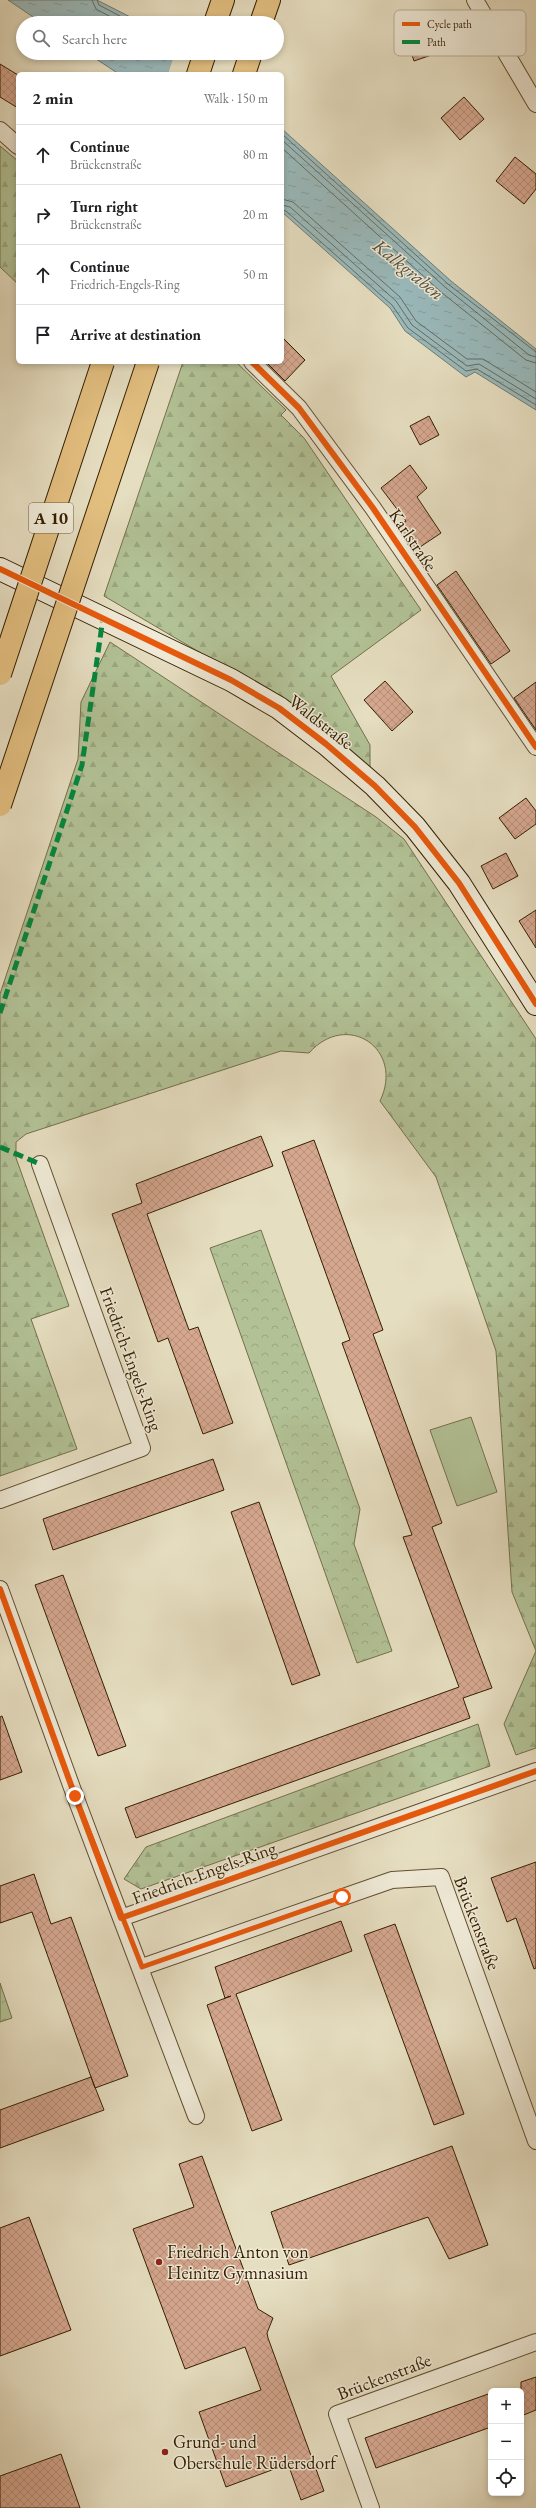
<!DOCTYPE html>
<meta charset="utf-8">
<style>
:root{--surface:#fff;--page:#f6f6f6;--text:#202124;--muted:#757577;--line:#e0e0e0}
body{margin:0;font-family:"EB Garamond",serif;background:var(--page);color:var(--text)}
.controls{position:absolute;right:12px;bottom:12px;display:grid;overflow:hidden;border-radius:6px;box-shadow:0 2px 6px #0003}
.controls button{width:36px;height:36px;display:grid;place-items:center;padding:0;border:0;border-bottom:1px solid var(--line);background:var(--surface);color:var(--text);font:20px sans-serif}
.stop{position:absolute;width:12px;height:12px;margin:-9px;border:3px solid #ea580c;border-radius:50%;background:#fff}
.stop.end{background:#ea580c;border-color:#fff;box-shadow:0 1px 4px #0008}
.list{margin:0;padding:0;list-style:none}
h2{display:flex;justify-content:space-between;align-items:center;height:52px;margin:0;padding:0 16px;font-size:17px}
h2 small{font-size:13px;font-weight:400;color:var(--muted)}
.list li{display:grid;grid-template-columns:26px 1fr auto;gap:12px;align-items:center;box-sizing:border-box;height:60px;padding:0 16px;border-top:1px solid var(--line)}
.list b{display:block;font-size:15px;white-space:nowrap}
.list p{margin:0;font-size:13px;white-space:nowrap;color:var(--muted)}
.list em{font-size:13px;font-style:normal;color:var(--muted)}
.icon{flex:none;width:22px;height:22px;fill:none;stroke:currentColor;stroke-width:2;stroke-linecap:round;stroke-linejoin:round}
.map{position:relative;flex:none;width:536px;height:2508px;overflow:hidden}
.search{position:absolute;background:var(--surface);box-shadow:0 2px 6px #0003;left:16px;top:16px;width:268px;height:44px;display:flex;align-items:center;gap:10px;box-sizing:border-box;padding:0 14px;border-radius:22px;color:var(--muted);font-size:15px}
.panel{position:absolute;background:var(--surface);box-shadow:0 2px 6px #0003;left:16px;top:72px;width:268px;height:292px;border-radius:6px}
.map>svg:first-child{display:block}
.grass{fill:#b2c296;stroke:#74704c}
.forest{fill:url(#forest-firs);stroke:#74704c}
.park{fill:url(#park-crowns);stroke:#74704c}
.water{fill:url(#water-ripples);stroke:#727c71}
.pier{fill:#e6dec1}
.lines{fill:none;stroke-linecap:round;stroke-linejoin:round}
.shore{stroke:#686c5e;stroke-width:1}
.building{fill:url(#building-cross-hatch);stroke:#351f01}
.street-casing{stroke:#614f31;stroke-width:18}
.secondary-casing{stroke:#351f01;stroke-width:24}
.highway-casing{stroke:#351f01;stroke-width:24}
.street{stroke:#efead7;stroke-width:16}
.secondary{stroke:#efead7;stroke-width:22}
.highway{stroke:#e3bf80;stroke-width:22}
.highway-bridge-casing{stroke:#351f01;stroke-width:24;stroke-linecap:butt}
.highway-bridge{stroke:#e3bf80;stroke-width:22}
.quiet{stroke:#00873e;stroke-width:5;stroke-dasharray:10 5;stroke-linecap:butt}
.cycleway-casing{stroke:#efead7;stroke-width:8}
.cycleway{stroke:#e8590c;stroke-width:6}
.route{stroke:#ea580c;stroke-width:5}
.poi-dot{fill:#8f2418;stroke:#efead7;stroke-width:1.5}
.labels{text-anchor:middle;stroke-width:3;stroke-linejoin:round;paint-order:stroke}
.shield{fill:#efead7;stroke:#6d5c41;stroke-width:1}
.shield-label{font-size:17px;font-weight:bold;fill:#351f01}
.street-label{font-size:18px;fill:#351f01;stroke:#efead7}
.poi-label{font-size:18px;fill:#351f01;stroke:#efead7;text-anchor:start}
.water-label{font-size:19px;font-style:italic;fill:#534e39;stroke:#efead7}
.key{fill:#efead7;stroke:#b7ad97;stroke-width:1}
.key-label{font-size:11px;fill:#351f01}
</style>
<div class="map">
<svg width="536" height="2508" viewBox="0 0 536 2508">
<defs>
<pattern id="forest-firs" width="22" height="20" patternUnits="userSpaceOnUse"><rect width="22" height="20" fill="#b2c296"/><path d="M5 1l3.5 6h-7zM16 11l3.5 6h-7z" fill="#9aa680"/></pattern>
<pattern id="park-crowns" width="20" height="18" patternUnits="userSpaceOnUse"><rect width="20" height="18" fill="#b2c296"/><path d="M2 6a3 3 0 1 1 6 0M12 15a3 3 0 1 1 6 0" fill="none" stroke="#9aa680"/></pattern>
<pattern id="water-ripples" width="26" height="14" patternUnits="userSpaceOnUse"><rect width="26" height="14" fill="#9ababc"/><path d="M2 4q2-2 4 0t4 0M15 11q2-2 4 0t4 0" fill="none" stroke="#859fa0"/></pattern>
<pattern id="building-cross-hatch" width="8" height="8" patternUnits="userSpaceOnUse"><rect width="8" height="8" fill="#d5a78f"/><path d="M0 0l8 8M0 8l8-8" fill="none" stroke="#b78f7a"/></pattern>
</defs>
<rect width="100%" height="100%" fill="#e6dec1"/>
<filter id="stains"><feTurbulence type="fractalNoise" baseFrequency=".005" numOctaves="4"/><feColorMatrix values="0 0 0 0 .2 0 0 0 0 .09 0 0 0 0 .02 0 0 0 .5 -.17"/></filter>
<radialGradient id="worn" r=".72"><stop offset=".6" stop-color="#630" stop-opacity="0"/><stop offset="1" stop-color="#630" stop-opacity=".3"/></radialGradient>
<!-- grass -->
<path class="grass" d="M471 1417 497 1492 457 1506 430 1430Z"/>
<!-- forest -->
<path class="forest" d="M0 146 18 161V284L0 267Z
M183 362H236L286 410 281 415 304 438 421 610 331 676 370 745V771L296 709 104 596Z
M110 642 376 817 404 839 536 1039V1748L516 1755 504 1724 536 1651 512 1592 496 1351 436 1177 380 1101C405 1049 347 1010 309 1053L281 1051 26 1134 16 1142V1158L69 1306 31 1319 77 1449 0 1476V994L78 759 81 702Z
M478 1724 490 1766 141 1889 124 1879 146 1847Z"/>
<!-- park -->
<path class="park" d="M261 1230 360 1509 354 1544 392 1651 357 1663 210 1248Z
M0 1983 12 2018 0 2022Z"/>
<!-- water -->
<path class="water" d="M8 0H97L142 23H42Z
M87 53H185L212 74H119Z
M282 129 451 281 536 349V410L475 372 466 377 405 331 390 308 282 212Z"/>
<!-- pier -->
<path class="pier" d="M175 53H189L214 74H168Z"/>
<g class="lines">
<!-- shore -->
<path class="shore" d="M92 0 96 9 122 23
M97 0 99 5 133 23
M282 134 448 284 536 352
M282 140 445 287 529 355 536 357
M282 148 441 292 526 360 536 363
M282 199 293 202 400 297 416 321 467 359H483L536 392
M282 205 290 207 396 301 412 325 467 366 479 364 536 399
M282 210 286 211 392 305 408 328 466 371 477 369 536 405"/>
</g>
<!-- building -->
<path class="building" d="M430 12 443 51 414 61 401 22Z
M0 64 18 75V108L0 97Z
M464 97 484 119 460 140 441 118Z
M515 157 536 174V189L524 204 496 181Z
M282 337 305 360 285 381 266 362H282Z
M429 416 439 435 420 445 410 426Z
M410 465 427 488 417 497 441 533 414 551 397 527 406 521 381 488Z
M456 571 510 651 491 664 437 585Z
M385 681 413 712 392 731 364 700Z
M536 682V730L514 698Z
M526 798 536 811V824L515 839 499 818Z
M506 853 518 876 493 889 481 866Z
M536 910V948L519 921Z
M261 1136 273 1166 147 1214 189 1330 198 1327 233 1423 203 1434 168 1338 158 1342 112 1214 142 1203 136 1184Z
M314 1140 383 1330 373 1334 442 1523 432 1527 492 1688 463 1698 470 1718 136 1838 125 1808 459 1687 403 1537 412 1535 342 1343 350 1340 282 1152Z
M213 1459 224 1490 53 1550 43 1519Z
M259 1502 320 1675 292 1685 231 1512Z
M63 1575 126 1746 98 1756 35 1585Z
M2 1716 22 1772 0 1780V1717Z
M536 1862V1968L534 1969 516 1918 507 1922 491 1878Z
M34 1874 51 1924 71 1917 128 2076 95 2088 32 1912 0 1923V1886Z
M341 1921 352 1951 236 1994 282 2120 252 2131 207 2005 231 1996 225 1998 215 1967Z
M395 1924 464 2114 434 2125 364 1935Z
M91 2077 104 2110 0 2148V2110Z
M452 2146 488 2245 449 2259 428 2217 289 2265 271 2212Z
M202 2156 258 2309 273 2318 267 2333 268 2338 324 2491 301 2500 288 2464 226 2487 199 2412 261 2390 245 2347 185 2369 133 2229 194 2207 179 2164Z
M29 2217 71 2330 0 2356V2228Z
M536 2377V2410L521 2416V2382Z
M491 2393V2427L376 2468 365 2438Z
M61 2454 80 2508H0V2476Z"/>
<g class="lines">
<!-- street casing -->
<g class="street-casing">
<path id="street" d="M475 0 536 104
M0 130 18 146
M252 362 299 408 373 508 536 747
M0 1500 142 1448 40 1164
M0 1589 75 1796 121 1918 536 1771
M121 1918 196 2116
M142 1967 392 1880 441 1877 536 2141
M371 2508 337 2414 536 2342"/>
</g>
<!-- secondary casing -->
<g class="secondary-casing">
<path id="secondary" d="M0 569 231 680 279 708 326 744 375 786 415 827 459 883 536 1004"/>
</g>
<!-- highway casing -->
<g class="highway-casing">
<path id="highway" d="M215 23 223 0
M261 23 269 0
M198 74 205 53
M244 74 251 53"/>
</g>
<!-- street -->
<use href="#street" class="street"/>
<!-- secondary -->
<use href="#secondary" class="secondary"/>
<!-- highway -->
<use href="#highway" class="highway"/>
<!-- highway-bridge casing -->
<g class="highway-bridge-casing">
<path id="highway-bridge" d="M0 674 103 362
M0 805 148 362"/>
</g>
<!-- highway-bridge -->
<use href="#highway-bridge" class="highway-bridge"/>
<!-- quiet -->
<path class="quiet" d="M0 1013 82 765 103 618
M0 1147 40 1164"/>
<!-- cycleway casing -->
<g class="cycleway-casing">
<path id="cycleway" d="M252 362 299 408 373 508 536 747
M0 569 231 680 279 708 326 744 375 786 415 827 459 883 536 1004
M0 1589 75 1796 121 1918 536 1771"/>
</g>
<!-- cycleway -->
<use href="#cycleway" class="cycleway"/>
</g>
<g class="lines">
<!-- route -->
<path class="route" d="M75 1796 142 1967 342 1897"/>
</g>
<!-- markers -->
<g class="poi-dot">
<circle cx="159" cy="2262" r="4"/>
<circle cx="165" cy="2452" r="4"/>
</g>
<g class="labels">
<!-- shield labels -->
<rect class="shield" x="29" y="503" width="44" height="30" rx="3"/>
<g class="shield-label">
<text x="51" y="524">A 10</text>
</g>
<!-- street labels -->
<g class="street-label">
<text transform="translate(413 540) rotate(56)" y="6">Karlstraße</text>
<text transform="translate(321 722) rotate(38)" y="6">Waldstraße</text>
<text transform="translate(131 1359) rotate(70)" y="6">Friedrich-Engels-Ring</text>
<text transform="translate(204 1873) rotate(-20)" y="6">Friedrich-Engels-Ring</text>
<text transform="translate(477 1923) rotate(69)" y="6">Brückenstraße</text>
<text transform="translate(384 2377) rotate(-21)" y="6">Brückenstraße</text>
</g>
<!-- poi labels -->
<g class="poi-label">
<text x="167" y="2258">Friedrich Anton von<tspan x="167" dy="21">Heinitz Gymnasium</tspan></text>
<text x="173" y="2448">Grund- und<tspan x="173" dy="21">Oberschule Rüdersdorf</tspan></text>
</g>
<!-- water labels -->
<g class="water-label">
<text transform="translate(409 269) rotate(39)" y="7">Kalkgraben</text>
</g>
</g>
<!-- legend -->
<rect x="394" y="10" width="132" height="46" rx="6" class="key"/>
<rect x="402" y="22" width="18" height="4" fill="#e8590c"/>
<rect x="402" y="40" width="18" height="4" fill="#00873e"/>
<g class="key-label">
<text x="427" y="28">Cycle path</text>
<text x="427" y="46">Path</text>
</g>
<rect width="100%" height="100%" filter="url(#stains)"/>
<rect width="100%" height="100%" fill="url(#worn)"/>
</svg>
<div class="controls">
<button>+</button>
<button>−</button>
<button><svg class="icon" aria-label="locate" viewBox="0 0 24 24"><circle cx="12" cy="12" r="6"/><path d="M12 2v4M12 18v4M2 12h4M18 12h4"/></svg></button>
</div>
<div class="stop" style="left:342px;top:1897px"></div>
<div class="stop end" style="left:75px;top:1796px"></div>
<div class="search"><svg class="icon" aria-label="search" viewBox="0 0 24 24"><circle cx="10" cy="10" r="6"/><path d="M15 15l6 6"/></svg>Search here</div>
<section class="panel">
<h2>2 min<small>Walk · 150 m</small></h2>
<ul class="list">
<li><svg class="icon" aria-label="ahead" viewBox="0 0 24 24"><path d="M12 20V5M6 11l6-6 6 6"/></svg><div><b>Continue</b><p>Brückenstraße</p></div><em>80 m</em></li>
<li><svg class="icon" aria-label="right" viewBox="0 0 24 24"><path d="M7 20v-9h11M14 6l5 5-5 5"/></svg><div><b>Turn right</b><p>Brückenstraße</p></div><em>20 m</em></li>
<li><svg class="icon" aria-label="ahead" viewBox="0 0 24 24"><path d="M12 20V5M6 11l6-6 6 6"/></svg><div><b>Continue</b><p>Friedrich-Engels-Ring</p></div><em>50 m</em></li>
<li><svg class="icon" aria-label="arrive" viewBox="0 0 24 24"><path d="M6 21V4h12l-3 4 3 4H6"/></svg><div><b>Arrive at destination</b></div></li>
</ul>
</section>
</div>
